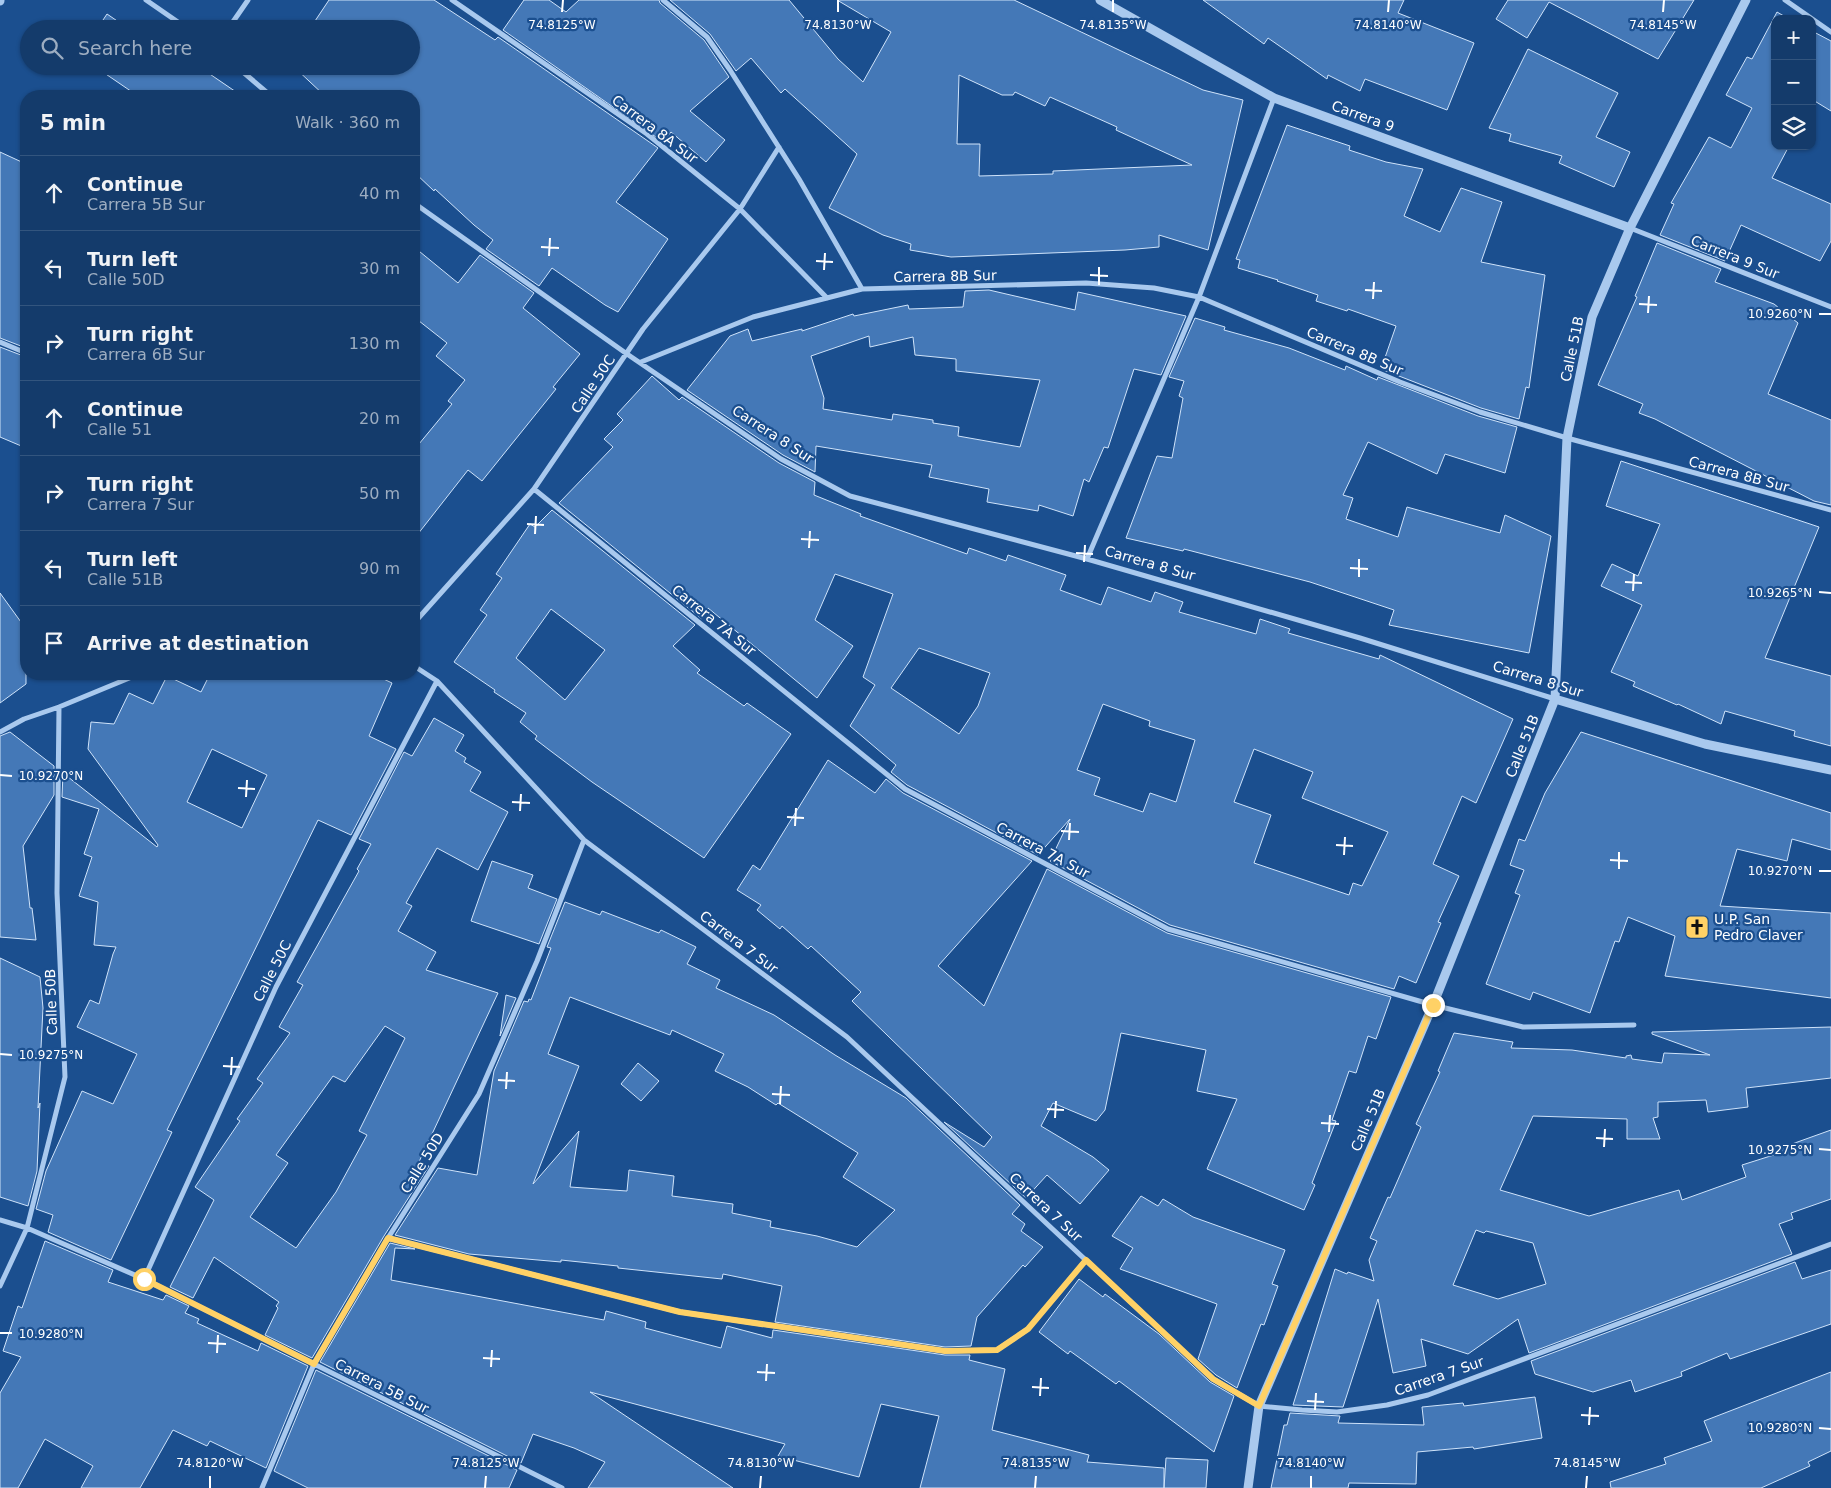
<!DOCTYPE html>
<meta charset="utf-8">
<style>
:root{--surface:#143b6b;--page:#1d4271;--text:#f1f3f6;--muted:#9dadc1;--line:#33557e}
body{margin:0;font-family:"DejaVu Sans",sans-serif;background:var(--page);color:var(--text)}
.controls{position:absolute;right:15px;top:15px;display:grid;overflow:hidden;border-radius:10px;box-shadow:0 1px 4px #0004}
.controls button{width:45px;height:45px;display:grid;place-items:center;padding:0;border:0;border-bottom:1px solid var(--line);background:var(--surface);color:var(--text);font:25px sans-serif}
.stop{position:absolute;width:15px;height:15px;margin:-11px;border:4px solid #ffd166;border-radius:50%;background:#fff}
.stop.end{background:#ffd166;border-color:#fff;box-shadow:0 1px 5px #0008}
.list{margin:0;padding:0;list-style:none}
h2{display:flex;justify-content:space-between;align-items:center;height:65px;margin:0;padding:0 20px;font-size:21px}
h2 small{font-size:16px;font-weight:400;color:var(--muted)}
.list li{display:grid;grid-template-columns:32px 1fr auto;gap:15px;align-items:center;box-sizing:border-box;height:75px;padding:0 20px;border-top:1px solid var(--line)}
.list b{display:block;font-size:19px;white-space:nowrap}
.list p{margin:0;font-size:16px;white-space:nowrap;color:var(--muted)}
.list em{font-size:16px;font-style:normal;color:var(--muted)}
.icon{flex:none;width:28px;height:28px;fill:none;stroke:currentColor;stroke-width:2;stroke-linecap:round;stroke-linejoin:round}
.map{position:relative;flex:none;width:1831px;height:1488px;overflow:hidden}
.search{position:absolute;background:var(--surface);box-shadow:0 1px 4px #0004;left:20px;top:20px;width:400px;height:55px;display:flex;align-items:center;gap:12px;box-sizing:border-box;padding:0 18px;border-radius:28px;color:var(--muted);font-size:19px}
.panel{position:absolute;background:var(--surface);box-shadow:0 1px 4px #0004;left:20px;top:90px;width:400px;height:590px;border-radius:20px}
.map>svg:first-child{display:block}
.building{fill:#4478b7;stroke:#cfe3fa;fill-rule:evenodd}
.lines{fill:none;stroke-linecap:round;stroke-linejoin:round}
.minor{stroke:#a9c9ee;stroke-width:5}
.tertiary{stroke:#a9c9ee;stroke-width:9}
.route{stroke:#ffd166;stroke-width:6}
.ticks{fill:none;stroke:#fff;stroke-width:2}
.labels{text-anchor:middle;stroke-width:4.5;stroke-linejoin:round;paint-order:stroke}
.street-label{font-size:14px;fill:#fff;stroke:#1b4f8f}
.poi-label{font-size:14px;fill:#fff;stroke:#1b4f8f;text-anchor:start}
.ticks-label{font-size:12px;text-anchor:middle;fill:#fff;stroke:#1b4f8f;stroke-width:4.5;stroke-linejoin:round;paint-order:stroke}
</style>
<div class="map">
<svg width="1831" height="1488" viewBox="0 0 1831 1488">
<rect width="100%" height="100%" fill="#1b4f8f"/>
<!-- building -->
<path class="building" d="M329 0H434L495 40 498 37 658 148 616 202 668 239 618 312 605 305 552 268 539 286 486 249 493 240 474 225 435 189 434 191 414 172V96H325L293 66H411V29H327L315 21Z
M524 0H549L566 12 579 0H659L660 3 704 40 729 77 690 111 725 140 706 162 671 132 663 142 503 30Z
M670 0H789L838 59 863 82 891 32 837 0H1014L1203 90 1243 100 1208 250 1159 235V247L1125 250 951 257 910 250 911 244 883 235 829 208 857 154 785 89 781 93 751 58 736 71 710 34ZM959 75 1002 95H1013L1015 92 1045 106 1050 97 1117 127 1116 130 1192 165 1053 171V174L979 176 980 144H957Z
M1203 0H1404L1398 13 1474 43 1447 110 1365 79 1360 91 1328 75 1327 79 1268 38 1264 44Z
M1508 0H1694L1658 59 1549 2 1527 38 1496 19Z
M1777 12 1789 19H1775V146H1789L1772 178 1831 204V241L1820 261 1741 225 1725 261 1660 235 1674 204 1671 203 1709 137 1731 148 1752 108 1726 95 1747 57 1752 59Z
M107 14 129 29H97Z
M1812 31 1831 41V111L1813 100 1812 102Z
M1528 49 1618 93 1596 137 1630 152 1614 187 1559 163 1562 156 1509 141 1511 134 1489 128Z
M94 66H198L242 96H138Z
M1287 125 1350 146 1349 150 1386 162 1423 169 1404 216 1440 232 1461 188 1502 202 1481 262 1545 275 1529 388 1526 387 1519 419 1481 408 1381 369 1396 326 1348 309 1347 311 1316 301 1318 295 1277 281 1278 280 1238 268 1240 260 1236 259Z
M0 152 26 164V348L0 338Z
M1657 243 1721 269 1715 282 1774 304 1798 323 1768 394 1831 420V505L1814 501 1655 419 1639 413 1643 404 1598 385 1637 297 1635 296Z
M414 247 458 283 480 255 534 293 523 308 580 354 553 387 556 389 482 481 468 470 414 539V450L452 404 448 401 465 380 436 356 447 343 414 317Z
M989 290 1075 310 1078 292 1186 316 1161 375 1134 369 1108 448 1104 447 1089 482 1084 479 1073 516 1039 505 1038 511 987 502 989 489 929 477 932 465 816 446 815 472 783 455 687 390 730 336 748 329 752 341 802 329V331L853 314 854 316 908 305 909 309 963 307 965 291ZM869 336 870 347 913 337 915 355 956 359V371L1040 380 1020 447 958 436 959 427 933 423V420L893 414 892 420 823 409 824 398 811 356Z
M1195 318 1225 327 1224 330 1289 348 1345 370 1346 366 1377 380 1378 377 1478 416 1517 427 1505 473 1445 454 1437 474 1368 442 1343 495 1353 498 1346 519 1398 537 1407 507 1500 533 1505 515 1551 536 1529 653 1389 625 1394 610 1310 582 1184 549 1183 551 1126 538 1157 456 1172 458 1183 398 1179 396 1184 381 1169 377Z
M0 347 26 357V448L0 437Z
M652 376 679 400 682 397 779 463 815 482 814 495 861 514 860 516 967 554 969 548 1006 561 1008 555 1066 575 1060 590 1101 605 1108 587 1151 602 1155 592 1183 602 1179 612 1256 634 1260 619 1290 629 1288 633 1379 659 1380 655 1513 719 1476 803 1462 796 1433 864 1459 876 1438 922 1441 923 1416 983 1399 976 1394 989 1170 925 1050 861 1070 819 1038 855 907 785 891 772 896 765 850 726 875 685 863 677 893 594 835 574 815 620 853 646 817 698 708 608 702 619 559 503 613 447 604 439 623 420 617 414ZM919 648 990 673 978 706 959 734 891 688ZM1103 704 1150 721 1149 726 1195 740 1176 802 1150 793 1143 812 1094 795 1100 778 1077 770ZM1254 749 1313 772 1302 798 1388 832 1362 886 1353 883 1349 895 1254 863 1271 815 1234 802Z
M1621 461 1819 527 1765 658 1831 676V746L1794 736 1795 731 1725 711 1721 724 1678 704 1677 705 1633 686 1635 682 1611 672 1642 605 1601 586 1612 564 1638 576 1660 524 1606 506Z
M552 510 695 625 673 646 700 670 697 673 744 706 747 703 791 734 704 858 592 782 548 749 535 739 537 736 520 722 526 713 494 692 495 690 454 662 487 615 480 610 502 578 496 574 530 524 535 527ZM551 609 605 650 565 700 516 658Z
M0 593 26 629V684L0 703Z
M210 674H373L392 683 369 736 396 749 351 835 318 820 167 1130 172 1132 111 1260 48 1232 53 1215 36 1209 46 1171 82 1091 113 1104 137 1054 77 1027 90 1000 99 1004 113 954 116 947 94 945 98 902 79 896 92 857 84 854 99 809 62 797 63 773 157 847 158 845 88 749 91 722 114 724 129 693 153 704 167 676 201 692ZM212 749 267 775 242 828 187 802Z
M434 718 464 735 455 751 466 758 464 762 481 772 470 791 508 812 478 870 437 848 406 903 412 906 398 931 436 952 426 970 498 993 418 1164 429 1166 384 1236 312 1358 265 1335 278 1308 276 1306 279 1302 214 1257 193 1298 170 1287 214 1200 195 1187 240 1121 237 1119 263 1083 257 1079 290 1033 279 1027 303 985 297 982 359 871 357 869 371 844 359 839 404 752 412 756ZM385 1026 405 1038 359 1131 367 1135 336 1192 296 1248 250 1217 288 1163 276 1155 333 1076 345 1082Z
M10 732 54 766V795L23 846 30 908H32L36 940 0 937V736Z
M1581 732 1831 813V850L1792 839 1787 861 1737 849 1720 906 1831 913V998L1665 976 1675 936 1628 917 1619 942 1615 941 1590 1013 1533 992 1530 1000 1486 984 1520 895 1515 893 1524 870 1510 865 1519 839 1525 841 1545 793Z
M828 760 875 793 886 779 903 793 1032 861 938 966 984 1006 1047 869 1167 933 1391 997 1376 1039 1368 1036 1356 1073 1349 1071 1332 1120 1336 1121 1312 1183 1315 1185 1304 1210 1207 1169 1237 1099 1197 1091 1206 1050 1121 1033 1105 1110 1096 1121 1053 1103 1041 1126 1093 1157 1109 1170 1080 1204 1047 1175 1026 1198 944 1122 984 1147 992 1137 852 1001 861 992 811 946 808 949 782 926 780 929 757 910 761 905 737 890 753 865 760 870Z
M492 861 533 875 528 888 557 899 539 944 471 921Z
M565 902 600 915 602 911 659 933 661 930 696 947 687 964 720 980 716 988 774 1015 835 1055 906 1098 1020 1205 1012 1214 1025 1224 1021 1231 1043 1247 1025 1267 1023 1265 977 1317 971 1346 945 1347 775 1322 782 1286 723 1274 722 1279 618 1268V1266L561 1260V1262L469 1254 395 1235 438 1168 477 1175 494 1071 524 1001 528 1002 529 999 531 1000 551 948 547 947ZM570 997 670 1035 672 1030 724 1054 715 1071 748 1087 776 1105 778 1103 858 1153 843 1177 895 1210 857 1247 817 1236 770 1227 771 1221 732 1213 733 1204 672 1196 674 1176 629 1170 627 1191 570 1187 579 1131 533 1184 579 1066 548 1054Z
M0 958 40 977 43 1008 38 1108 40 1103 37 1171 28 1206 0 1197Z
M506 995 516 998 500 1036Z
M1831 1027V1078L1746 1088 1748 1107 1708 1112 1706 1100 1658 1102V1117L1653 1118 1660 1139H1627V1119L1533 1116 1500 1190 1589 1216 1679 1190 1682 1200 1746 1177 1742 1165 1780 1153 1778 1149 1831 1130V1199L1791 1213 1793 1219 1779 1224 1792 1254 1529 1353 1518 1319 1468 1354 1421 1339 1426 1366 1393 1373 1378 1299 1343 1407 1293 1405 1335 1269 1347 1274 1348 1272 1374 1281 1369 1260 1377 1241 1370 1238 1388 1197 1390 1198 1421 1127 1416 1124 1440 1072 1438 1071 1454 1033 1513 1042 1511 1048 1572 1050 1626 1058V1056L1631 1055 1632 1059 1662 1063 1664 1053 1710 1055 1652 1034V1032ZM1476 1230 1484 1233 1486 1231 1533 1243 1546 1284 1498 1299 1453 1285Z
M638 1063 659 1081 641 1101 621 1084Z
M1141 1196 1158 1206 1163 1199 1193 1217 1285 1250 1272 1284 1278 1286 1264 1325 1261 1324 1237 1388 1216 1375 1198 1359 1217 1304 1120 1269 1133 1248 1112 1236Z
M45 1241 113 1270 108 1282 163 1300 166 1295 189 1306 185 1313 199 1319 197 1323 258 1351 261 1343 308 1366 266 1468 210 1441 207 1446 173 1430 140 1488H81L93 1466 45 1439 18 1488H0V1393L21 1357 3 1351 18 1306 22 1308Z
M390 1243 415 1249 395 1248 391 1280 604 1320 606 1311 646 1322 645 1328 721 1348 727 1326 772 1338 773 1330 945 1355H970L969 1360 1005 1369 992 1430 1089 1455 1087 1462 1164 1468V1488H920L939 1416 881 1404 859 1477 778 1456 785 1444 590 1392 733 1488H588L605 1462 574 1448 533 1434 521 1463 320 1362Z
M1795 1262 1802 1279 1831 1270V1324L1730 1359 1727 1353 1681 1372 1682 1376 1635 1392 1631 1380 1593 1392 1535 1374 1531 1361Z
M1079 1279 1103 1297 1105 1294 1159 1334 1210 1382 1234 1396 1214 1452 1119 1381 1116 1384 1070 1351 1068 1354 1039 1332Z
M316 1370 517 1470 509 1488H308L274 1471Z
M1831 1372V1451L1808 1462 1810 1466 1761 1488H1611L1610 1482 1666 1464 1664 1458 1712 1441 1704 1421Z
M1535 1397 1542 1438 1474 1449 1473 1447 1417 1452 1416 1484 1349 1483 1348 1488H1271L1284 1425H1287L1290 1413 1340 1416 1338 1423 1424 1425 1422 1407 1463 1403 1464 1406Z
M1166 1458 1208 1460 1206 1488H1164Z"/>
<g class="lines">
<!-- minor -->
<path class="minor" d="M146 0 188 29
M452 0 647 134 740 209 827 298
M663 0 707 37 730 70 799 179 862 289
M1785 0 1831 32
M228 29 248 0
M236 66 271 96
M414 203 627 354 781 459 850 496 1087 559 1360 638 1555 699
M1630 228 1831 307
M0 342 26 353
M641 362 753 317 862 289 1086 283 1154 288 1199 297 1400 382 1480 412 1567 438 1831 510
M534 489 905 789 1168 929 1433 1005 1523 1027 1634 1025
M1087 559 1199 297 1274 98
M414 623 534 489 643 329 740 209 779 147
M414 666 437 681 584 840 847 1037 1213 1379 1259 1406 1302 1410 1337 1412 1387 1405 1428 1395 1831 1244
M0 732 24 719 59 707 139 674
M0 1220 27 1228 144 1279 562 1488
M388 1238 680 1312 945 1351 997 1350 1028 1329 1086 1260
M144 1279 276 987 437 681
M0 1286 27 1228 65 1077 57 893 59 707
M262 1488 314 1364 388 1238 479 1094 537 961 584 840"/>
<!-- tertiary -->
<path class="tertiary" d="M1100 0 1274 98 1630 228
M0 1V0
M1555 699 1705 744 1831 770
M1248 1488 1259 1406 1433 1005 1555 699 1567 438 1592 317 1630 228 1746 0"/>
</g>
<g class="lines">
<!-- route -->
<path class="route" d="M144 1279 314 1364 388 1238 680 1312 945 1351 997 1350 1028 1329 1086 1260 1213 1379 1259 1406 1433 1005"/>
</g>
<!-- ticks -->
<path class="ticks" d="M562 12 563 0M838 12V0M1113 12V0M1388 12 1389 0M1663 12 1664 0M541 247 559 248M549 256 550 238M816 261 833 262M824 270 825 253M1090 275 1108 276M1099 285V267M1365 290 1382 291M1373 299 1374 282M1639 304 1657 305M1648 313 1649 296M1819 314H1831M527 524 544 525M535 534 536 516M801 539 819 540M809 548 810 531M1076 553 1093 554M1084 562 1085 545M1350 568 1368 569M1359 577V559M1625 582 1642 583M1633 591 1634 574M1819 592 1831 593M0 775 12 776M238 788 255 789M246 797 247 780M512 802 530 803M520 811 521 794M787 817 804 818M795 826 796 808M1061 831 1079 832M1069 840 1070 823M1336 845 1353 846M1344 855 1345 837M1610 860 1628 861M1619 869V852M1819 871H1831M0 1054 12 1055M223 1066 240 1067M231 1075 232 1057M498 1080 515 1081M506 1089 507 1072M772 1094 790 1095M780 1104 781 1086M1047 1109 1064 1110M1055 1118 1056 1101M1321 1123 1339 1124M1329 1132 1330 1115M1596 1138 1613 1139M1604 1147 1605 1129M1819 1149 1831 1150M0 1333H12M208 1343 226 1344M217 1353 218 1335M483 1358 500 1359M491 1367 492 1350M757 1372 775 1373M766 1381 767 1364M1032 1387 1049 1388M1040 1396 1041 1378M1307 1401 1324 1402M1315 1410 1316 1393M1581 1415 1599 1416M1589 1425 1590 1407M1819 1428 1831 1429M210 1488V1476M485 1488 486 1476M760 1488 761 1476M1035 1488 1036 1476M1311 1488V1476M1586 1488 1587 1476"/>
<!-- icons -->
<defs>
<g id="church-square" transform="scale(1.25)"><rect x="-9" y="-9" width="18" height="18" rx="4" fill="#ffd166" stroke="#1b4f8f"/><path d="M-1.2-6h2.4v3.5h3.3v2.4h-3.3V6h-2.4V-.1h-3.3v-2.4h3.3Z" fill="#111"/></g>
</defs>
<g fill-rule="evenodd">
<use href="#church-square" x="1697" y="927"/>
</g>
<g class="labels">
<!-- street labels -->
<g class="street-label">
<text transform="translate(1363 116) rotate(20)" y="5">Carrera 9</text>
<text transform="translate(655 129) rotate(37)" y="5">Carrera 8A Sur</text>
<text transform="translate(1735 257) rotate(22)" y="5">Carrera 9 Sur</text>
<text transform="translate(945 276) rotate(-1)" y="5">Carrera 8B Sur</text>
<text transform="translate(1572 349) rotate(-78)" y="5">Calle 51B</text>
<text transform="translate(1355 351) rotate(23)" y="5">Carrera 8B Sur</text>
<text transform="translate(593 384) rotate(-56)" y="5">Calle 50C</text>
<text transform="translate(773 434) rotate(33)" y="5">Carrera 8 Sur</text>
<text transform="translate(1739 474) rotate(15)" y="5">Carrera 8B Sur</text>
<text transform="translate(1150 563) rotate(16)" y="5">Carrera 8 Sur</text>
<text transform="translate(714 620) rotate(39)" y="5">Carrera 7A Sur</text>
<text transform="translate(1538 679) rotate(17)" y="5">Carrera 8 Sur</text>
<text transform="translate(1522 746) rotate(-68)" y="5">Calle 51B</text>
<text transform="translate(1043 850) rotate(28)" y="5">Carrera 7A Sur</text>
<text transform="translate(739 942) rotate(37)" y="5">Carrera 7 Sur</text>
<text transform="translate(272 971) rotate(-63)" y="5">Calle 50C</text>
<text transform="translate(51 1002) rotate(-92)" y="5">Calle 50B</text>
<text transform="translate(1368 1120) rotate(-67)" y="5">Calle 51B</text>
<text transform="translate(422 1163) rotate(-58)" y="5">Calle 50D</text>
<text transform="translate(1046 1207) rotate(43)" y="5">Carrera 7 Sur</text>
<text transform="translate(1439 1376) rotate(-19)" y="5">Carrera 7 Sur</text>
<text transform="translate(382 1386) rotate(27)" y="5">Carrera 5B Sur</text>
</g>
<!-- poi labels -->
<g class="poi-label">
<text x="1714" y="924">U.P. San<tspan x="1714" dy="16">Pedro Claver</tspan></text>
</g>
</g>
<g class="ticks-label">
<text x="562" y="29">74.8125°W</text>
<text x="838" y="29">74.8130°W</text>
<text x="1113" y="29">74.8135°W</text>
<text x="1388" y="29">74.8140°W</text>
<text x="1663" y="29">74.8145°W</text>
<text x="1780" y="318">10.9260°N</text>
<text x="1780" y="597">10.9265°N</text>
<text x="51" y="780">10.9270°N</text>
<text x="1780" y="875">10.9270°N</text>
<text x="51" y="1059">10.9275°N</text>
<text x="1780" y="1154">10.9275°N</text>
<text x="51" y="1338">10.9280°N</text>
<text x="1780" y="1432">10.9280°N</text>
<text x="210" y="1467">74.8120°W</text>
<text x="486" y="1467">74.8125°W</text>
<text x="761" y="1467">74.8130°W</text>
<text x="1036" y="1467">74.8135°W</text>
<text x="1311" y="1467">74.8140°W</text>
<text x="1587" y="1467">74.8145°W</text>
</g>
</svg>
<div class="controls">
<button>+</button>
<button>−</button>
<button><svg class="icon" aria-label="layers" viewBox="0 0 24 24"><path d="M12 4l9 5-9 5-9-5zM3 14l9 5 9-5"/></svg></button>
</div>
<div class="stop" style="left:144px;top:1279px"></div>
<div class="stop end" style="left:1433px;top:1005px"></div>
<div class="search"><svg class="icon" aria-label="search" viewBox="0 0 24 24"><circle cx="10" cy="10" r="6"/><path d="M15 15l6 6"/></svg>Search here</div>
<section class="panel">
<h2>5 min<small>Walk · 360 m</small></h2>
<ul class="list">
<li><svg class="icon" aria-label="ahead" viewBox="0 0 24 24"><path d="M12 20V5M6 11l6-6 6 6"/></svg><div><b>Continue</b><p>Carrera 5B Sur</p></div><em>40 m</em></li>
<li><svg class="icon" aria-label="left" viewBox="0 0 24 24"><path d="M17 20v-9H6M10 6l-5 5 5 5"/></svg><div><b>Turn left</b><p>Calle 50D</p></div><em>30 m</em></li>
<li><svg class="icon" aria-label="right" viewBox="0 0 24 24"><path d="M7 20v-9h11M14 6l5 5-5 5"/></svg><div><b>Turn right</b><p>Carrera 6B Sur</p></div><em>130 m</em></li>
<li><svg class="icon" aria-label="ahead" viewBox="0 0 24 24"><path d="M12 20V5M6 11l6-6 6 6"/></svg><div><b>Continue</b><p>Calle 51</p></div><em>20 m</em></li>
<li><svg class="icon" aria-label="right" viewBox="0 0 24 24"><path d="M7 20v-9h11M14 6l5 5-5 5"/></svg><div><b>Turn right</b><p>Carrera 7 Sur</p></div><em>50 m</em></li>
<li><svg class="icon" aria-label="left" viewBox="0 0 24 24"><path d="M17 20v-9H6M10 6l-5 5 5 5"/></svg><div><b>Turn left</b><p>Calle 51B</p></div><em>90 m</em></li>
<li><svg class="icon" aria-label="arrive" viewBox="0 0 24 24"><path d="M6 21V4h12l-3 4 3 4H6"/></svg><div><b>Arrive at destination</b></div></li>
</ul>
</section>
</div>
